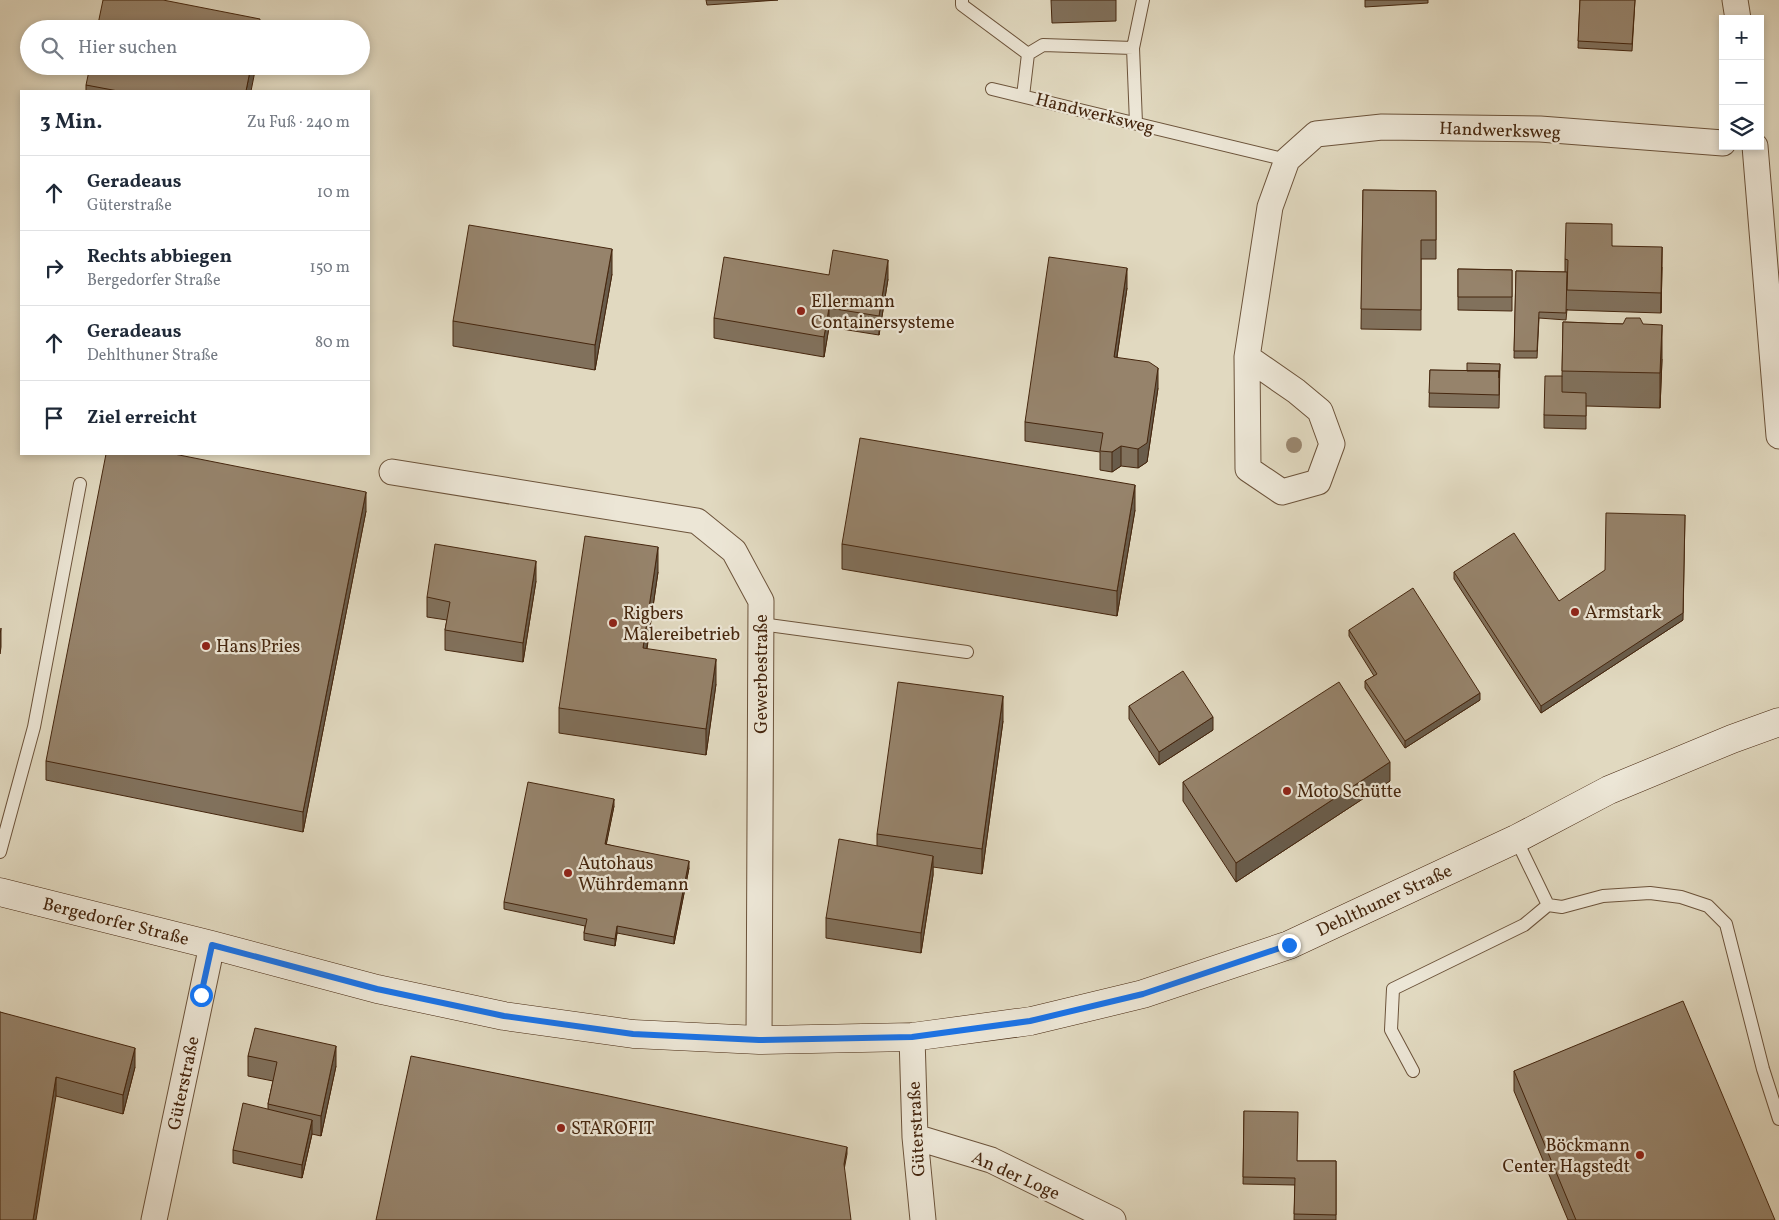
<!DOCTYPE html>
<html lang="de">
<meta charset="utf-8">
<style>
:root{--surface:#fff;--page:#f2f2f3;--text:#1f2937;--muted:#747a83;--line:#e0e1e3}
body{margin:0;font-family:Vollkorn,serif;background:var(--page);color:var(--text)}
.controls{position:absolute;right:15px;top:15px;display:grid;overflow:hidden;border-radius:0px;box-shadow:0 2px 8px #0003}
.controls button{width:45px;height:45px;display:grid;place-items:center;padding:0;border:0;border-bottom:1px solid var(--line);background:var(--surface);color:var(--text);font:25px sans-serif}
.stop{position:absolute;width:15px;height:15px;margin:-11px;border:4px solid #1a73e8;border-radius:50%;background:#fff}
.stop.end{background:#1a73e8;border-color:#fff;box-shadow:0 1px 5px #0008}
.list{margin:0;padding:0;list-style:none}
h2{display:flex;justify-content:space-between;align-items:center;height:65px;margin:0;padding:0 20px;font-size:21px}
h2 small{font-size:16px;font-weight:400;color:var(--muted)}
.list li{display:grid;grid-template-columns:32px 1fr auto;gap:15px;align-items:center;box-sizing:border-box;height:75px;padding:0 20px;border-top:1px solid var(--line)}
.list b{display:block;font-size:19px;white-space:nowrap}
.list p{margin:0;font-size:16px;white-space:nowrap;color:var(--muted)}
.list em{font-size:16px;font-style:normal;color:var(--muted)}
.icon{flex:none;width:28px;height:28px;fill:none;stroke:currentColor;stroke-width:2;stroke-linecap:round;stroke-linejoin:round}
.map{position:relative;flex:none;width:1779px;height:1220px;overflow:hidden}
.search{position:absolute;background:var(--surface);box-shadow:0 2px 8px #0003;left:20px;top:20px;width:350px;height:55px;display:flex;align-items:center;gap:12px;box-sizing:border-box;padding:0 18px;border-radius:28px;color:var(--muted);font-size:19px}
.panel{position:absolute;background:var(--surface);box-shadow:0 2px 8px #0003;left:20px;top:90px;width:350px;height:365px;border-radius:0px}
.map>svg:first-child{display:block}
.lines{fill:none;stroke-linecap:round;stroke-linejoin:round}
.lane-casing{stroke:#6c533a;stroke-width:14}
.street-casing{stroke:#6c533a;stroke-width:27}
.secondary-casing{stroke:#45260e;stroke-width:29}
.lane{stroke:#ece6d6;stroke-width:12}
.street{stroke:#ece6d6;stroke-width:25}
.secondary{stroke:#ece6d6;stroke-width:28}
.tree{fill:#9a876f}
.wall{fill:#81715c;stroke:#45260e}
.shaded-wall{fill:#695c4b;stroke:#45260e}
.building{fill:#96836b;stroke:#45260e}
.route{stroke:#1a73e8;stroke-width:6}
.poi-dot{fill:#8f2418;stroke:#ece6d6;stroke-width:2}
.labels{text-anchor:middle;stroke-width:4.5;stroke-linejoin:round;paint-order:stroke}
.street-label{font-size:18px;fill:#45260e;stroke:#ece6d6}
.poi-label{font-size:18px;fill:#45260e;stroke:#ece6d6;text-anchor:start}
</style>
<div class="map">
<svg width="1779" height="1220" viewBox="0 0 1779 1220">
<rect width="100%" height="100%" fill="#e1d9c0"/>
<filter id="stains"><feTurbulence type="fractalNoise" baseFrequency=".004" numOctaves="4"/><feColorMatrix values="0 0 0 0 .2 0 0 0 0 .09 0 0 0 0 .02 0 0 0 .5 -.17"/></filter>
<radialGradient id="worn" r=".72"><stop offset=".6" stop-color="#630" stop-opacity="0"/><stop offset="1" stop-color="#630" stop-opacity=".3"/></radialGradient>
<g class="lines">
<!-- lane casing -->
<g class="lane-casing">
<path id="lane" d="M962 0V5L1028 54
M992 89 1287 160
M1023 96 1028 54 1043 45 1133 48
M1136 123 1133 48 1143 0
M761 624 967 652
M1516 839 1548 905 1562 907 1603 896 1650 893 1681 897 1708 906 1726 924 1763 1069 1779 1119
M0 852 34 727 80 484
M1413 1071 1391 1030 1393 989 1524 925 1548 905"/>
</g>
<!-- street casing -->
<g class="street-casing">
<path id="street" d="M1735 0 1738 19
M1755 146 1779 436
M1247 357 1296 391 1320 411 1332 444 1318 482 1282 492 1248 469 1247 357 1270 207 1287 160 1316 134 1382 127 1540 129 1723 143
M392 472 697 521 734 551 761 601 759 1040
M912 1037 915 1137 923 1220
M915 1137 991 1160 1113 1220
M154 1220 212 945"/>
</g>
<!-- secondary casing -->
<g class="secondary-casing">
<path id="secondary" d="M0 892 212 945 377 989 504 1016 633 1034 759 1040 912 1037 1031 1021 1143 994 1289 945 1516 839 1609 790 1732 739 1779 722"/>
</g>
<!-- lane -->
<use href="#lane" class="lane"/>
<!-- street -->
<use href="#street" class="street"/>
<!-- secondary -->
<use href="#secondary" class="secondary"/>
</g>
<!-- trees -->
<circle class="tree" cx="1294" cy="445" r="8"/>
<!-- wall -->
<path class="wall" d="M706 0H778L707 5Z
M1051 0H1116V21L1052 23Z
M1365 0H1428V3L1365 7Z
M1580 0H1635L1632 51 1578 48Z
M86 85 251 91H86Z
M1363 190 1436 191V259H1421V330L1361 329Z
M1612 246 1662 267 1661 313 1567 310V309L1566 320 1539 318 1537 358H1514L1516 271 1565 272V259Z
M1458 269 1512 270V311L1458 310Z
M612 274 595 370 453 346V321Z
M829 275 888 279 879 335 829 327 824 357 714 338V318Z
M1127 288 1117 357 1158 388 1147 462 1138 468 1121 466 1112 472 1100 470V452L1025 441V422Z
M1563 322 1623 324 1662 359 1660 408 1586 406V429L1544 428V415L1562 376Z
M1500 364 1499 408 1429 407 1430 370 1467 371Z
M1135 510 1117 616 842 569V544Z
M366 511 303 832 46 780V761Z
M658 572 647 649 716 684 706 755 559 733V708Z
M1454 572 1559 601 1683 620 1541 713 1454 579Z
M536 581 523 662 445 650V630L447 620 427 617V597Z
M1349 630 1480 700 1405 748 1365 688V681L1374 676 1349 636Z
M1129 706 1213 730 1159 765 1129 719Z
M1003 721 982 874 933 867V875L921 953 826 938V918L877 846V834Z
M1390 781 1236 882 1183 801V782Z
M614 806 606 844 689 868 674 944 617 933 615 946 584 940V933L585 926 504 909V902Z
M0 1012 135 1067 123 1114 56 1096Z
M248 1056 336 1066 321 1136 312 1134 302 1178 233 1163V1150L268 1109V1104L273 1081 248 1076Z
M1514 1071 1775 1220H1568L1514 1091Z
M1244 1111 1297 1161H1336V1220H1294L1295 1185 1243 1184Z"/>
<!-- shaded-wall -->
<path class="shaded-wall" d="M251 66H256L251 91H246Z
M1662 247V267L1661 313V293Z
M612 249V274L595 370V345Z
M888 260V279L879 335V316Z
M1127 268V288L1114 376V357Z
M829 308V327L824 357V337Z
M1662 325V359L1660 408V373Z
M1158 368V388L1147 462 1138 468V449Z
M1121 446V466L1112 472V452Z
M1135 485V510L1117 616V591Z
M366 492V511L303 832V812Z
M1685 515 1683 620 1541 713V706Z
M658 547V572L643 673V648Z
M536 561V581L523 662V643Z
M1 628V647L0 654V635Z
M716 659V684L706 755V729Z
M1480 693V700L1405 748V741Z
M1003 696V721L982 874V849Z
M1213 717V730L1159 765V752Z
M1390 762V781L1236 882V863Z
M614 799V806L605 851V844Z
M933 856V875L921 953V933Z
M689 861V868L674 944V937Z
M617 926V933L615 946V939Z
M336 1046V1066L321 1136V1116Z
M135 1048V1067L123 1114V1095Z
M56 1077V1096L36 1220H33Z
M312 1120V1134L302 1178V1165Z
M847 1147V1154L844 1170V1164Z"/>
<!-- building -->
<path class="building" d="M103 0H163L260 19 259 29H97Z
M1580 0H1635L1632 44 1578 41Z
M90 66H251L246 91H118L86 85Z
M1363 190 1436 191V240H1421V310L1361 309Z
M1566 223 1612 224V246L1662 247 1661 293 1567 290 1568 260 1565 259Z
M469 225 612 249 595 345 453 321Z
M833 250 888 260 879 316 829 308 824 337 714 318 724 257 829 275Z
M1049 257 1127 268 1114 357 1149 362 1158 368 1147 443 1138 449 1121 446 1112 452 1100 451 1103 433 1025 422Z
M1458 269 1512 270V297H1458Z
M1516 271 1567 272 1566 313 1539 312 1537 351H1514Z
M1626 318H1640L1643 324 1662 325 1660 373 1562 371 1563 322 1623 324Z
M1467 363 1500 364 1499 378V371H1467Z
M1430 370 1499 371V395L1429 393Z
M1545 376H1562V392L1586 393V416L1544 415Z
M860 438 1135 485 1117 591 842 544Z
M106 454H174L366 492 303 812 46 761Z
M1606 513 1685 515 1683 613 1541 706 1454 572 1514 533 1559 601 1605 570Z
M585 536 658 547 643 648 716 659 706 729 559 708Z
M435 544 536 561 523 643 445 630 450 602 427 597Z
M1413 588 1480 693 1405 741 1365 681 1377 674 1349 630Z
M1183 671 1213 717 1159 752 1129 706Z
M898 682 1003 696 982 849 877 834Z
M1339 682 1390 762 1236 863 1183 782Z
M528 782 614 799 605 844 689 861 674 937 617 926 615 939 584 933 587 919 504 902Z
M839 839 933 856 921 933 826 918Z
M1683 1001 1775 1220H1576L1514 1071Z
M0 1012 135 1048 123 1095 56 1077 33 1220H0Z
M255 1028 336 1046 321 1116 268 1104 277 1062 248 1056Z
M411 1056 604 1095 847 1147 844 1164 851 1220H376Z
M243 1103 312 1120 302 1165 233 1150Z
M1244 1111 1298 1112 1297 1161H1336V1215L1294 1214 1295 1178 1243 1177Z"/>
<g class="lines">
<!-- route -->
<path class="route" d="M201 995 212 945 377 989 504 1016 633 1034 759 1040 912 1037 1030 1021 1143 994 1289 945"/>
</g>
<!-- markers -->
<g class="poi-dot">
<circle cx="801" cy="311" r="5"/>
<circle cx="1575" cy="612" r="5"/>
<circle cx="613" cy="623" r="5"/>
<circle cx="206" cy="646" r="5"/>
<circle cx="1287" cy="791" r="5"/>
<circle cx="568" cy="873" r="5"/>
<circle cx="561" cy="1128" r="5"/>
<circle cx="1640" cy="1155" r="5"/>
</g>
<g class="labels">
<!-- street labels -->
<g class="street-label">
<text transform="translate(1095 113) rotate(14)" y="6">Handwerksweg</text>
<text transform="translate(1500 130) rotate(2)" y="6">Handwerksweg</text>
<text transform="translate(761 674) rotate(-90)" y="6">Gewerbestraße</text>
<text transform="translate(1384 900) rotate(-25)" y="6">Dehlthuner Straße</text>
<text transform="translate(116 921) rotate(14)" y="6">Bergedorfer Straße</text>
<text transform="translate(183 1083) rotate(-78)" y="6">Güterstraße</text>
<text transform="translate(916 1129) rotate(-93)" y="6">Güterstraße</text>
<text transform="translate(1016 1175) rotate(24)" y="6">An der Loge</text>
</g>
<!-- poi labels -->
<g class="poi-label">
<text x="811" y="307">Ellermann<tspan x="811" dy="21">Containersysteme</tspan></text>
<text x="1585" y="618">Armstark</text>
<text x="623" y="619">Rigbers<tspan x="623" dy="21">Malereibetrieb</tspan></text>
<text x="216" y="652">Hans Pries</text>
<text x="1297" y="797">Moto Schütte</text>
<text x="578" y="869">Autohaus<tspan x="578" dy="21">Wührdemann</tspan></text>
<text x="571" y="1134">STAROFIT</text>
<text x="1630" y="1151" text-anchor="end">Böckmann<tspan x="1630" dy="21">Center Hagstedt</tspan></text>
</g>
</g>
<rect width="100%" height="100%" filter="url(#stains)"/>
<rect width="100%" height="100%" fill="url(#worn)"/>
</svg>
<div class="controls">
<button>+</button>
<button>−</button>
<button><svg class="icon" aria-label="layers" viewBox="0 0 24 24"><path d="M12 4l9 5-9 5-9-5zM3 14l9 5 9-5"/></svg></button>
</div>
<div class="stop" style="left:201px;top:995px"></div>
<div class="stop end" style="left:1289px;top:945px"></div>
<div class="search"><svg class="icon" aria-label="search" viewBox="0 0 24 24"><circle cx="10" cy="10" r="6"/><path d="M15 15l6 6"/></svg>Hier suchen</div>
<section class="panel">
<h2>3 Min.<small>Zu Fuß · 240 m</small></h2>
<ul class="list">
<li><svg class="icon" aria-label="ahead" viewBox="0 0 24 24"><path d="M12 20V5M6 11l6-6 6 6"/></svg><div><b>Geradeaus</b><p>Güterstraße</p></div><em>10 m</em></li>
<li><svg class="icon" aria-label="right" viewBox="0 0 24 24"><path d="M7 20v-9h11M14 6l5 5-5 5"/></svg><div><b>Rechts abbiegen</b><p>Bergedorfer Straße</p></div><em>150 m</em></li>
<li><svg class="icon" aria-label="ahead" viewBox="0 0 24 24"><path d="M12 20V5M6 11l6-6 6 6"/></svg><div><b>Geradeaus</b><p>Dehlthuner Straße</p></div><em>80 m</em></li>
<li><svg class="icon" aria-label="arrive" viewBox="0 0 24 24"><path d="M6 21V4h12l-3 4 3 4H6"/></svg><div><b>Ziel erreicht</b></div></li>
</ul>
</section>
</div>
